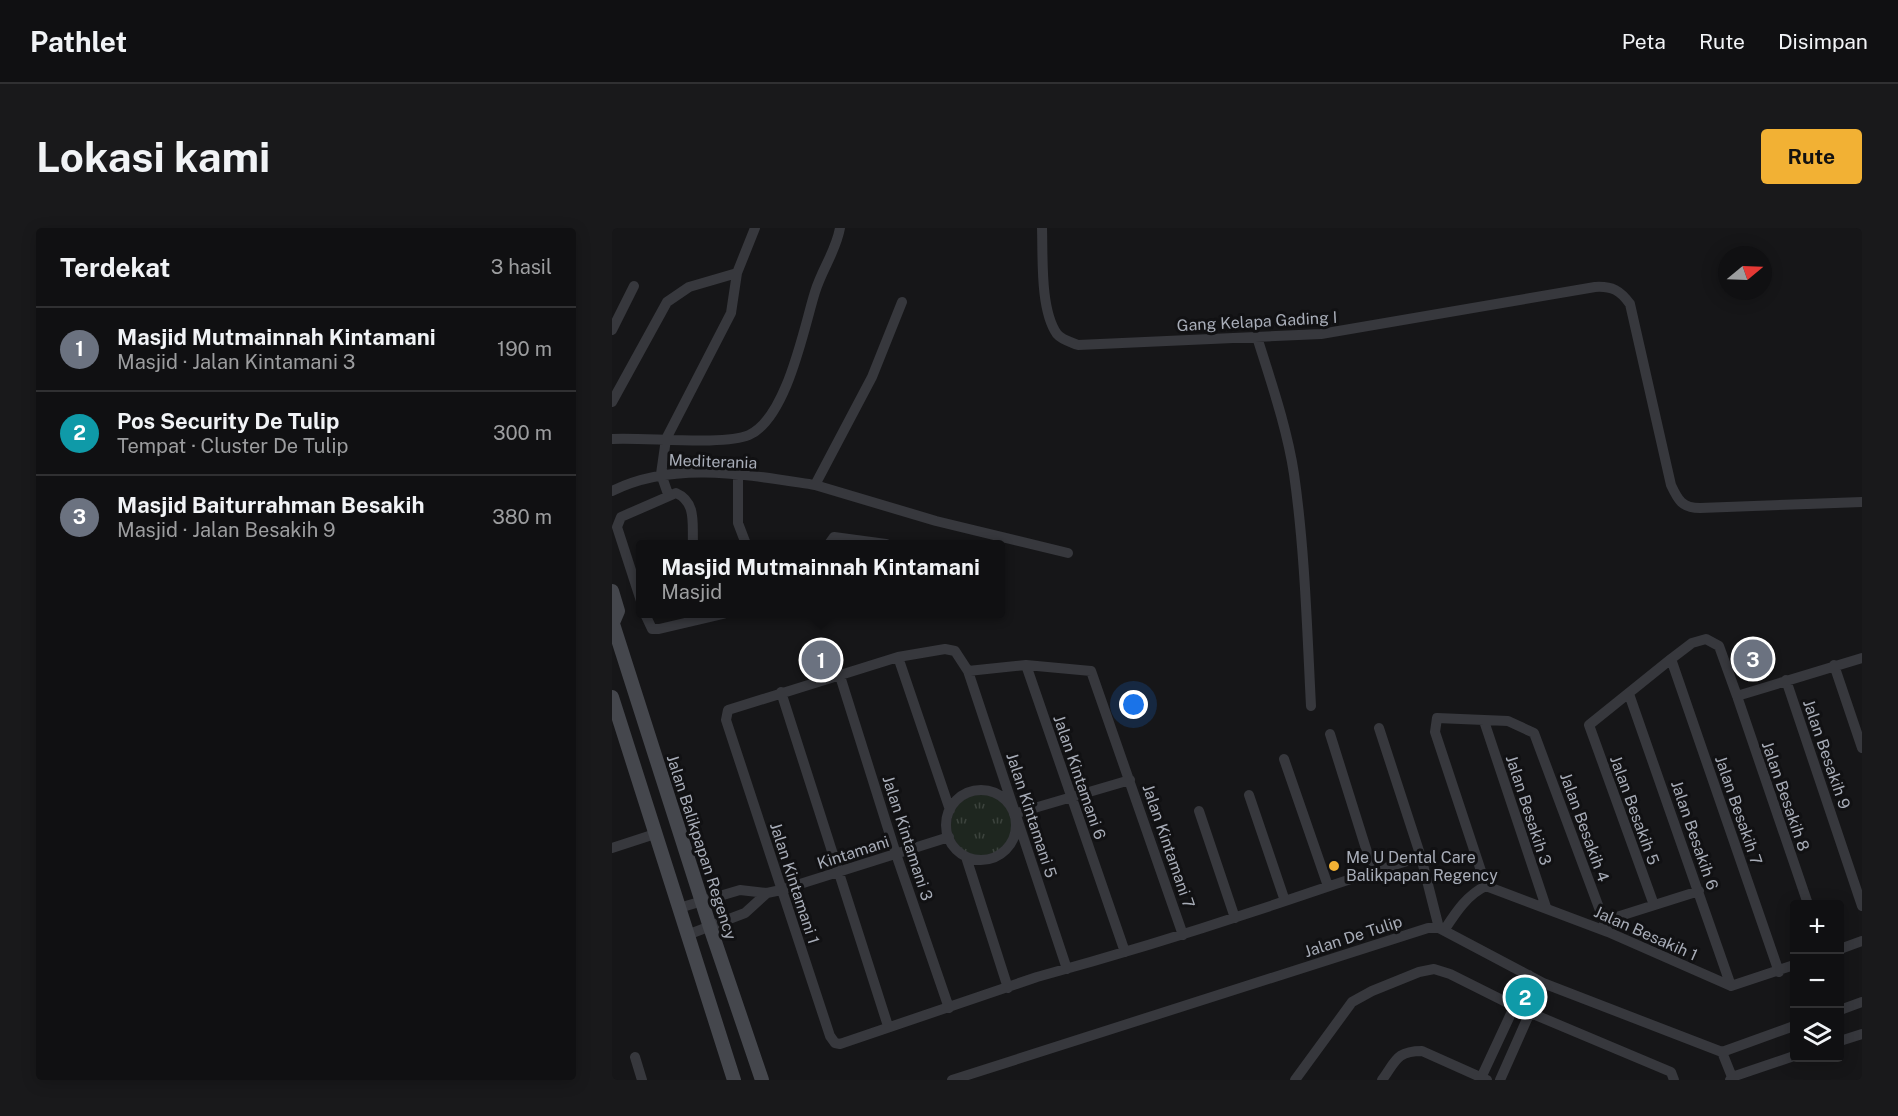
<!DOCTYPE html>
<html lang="id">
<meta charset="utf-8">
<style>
:root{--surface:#101012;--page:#19191b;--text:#f1f3f6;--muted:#9c9d9f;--line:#303032;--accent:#f2b134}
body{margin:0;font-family:"Public Sans",sans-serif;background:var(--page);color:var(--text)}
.controls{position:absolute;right:18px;bottom:18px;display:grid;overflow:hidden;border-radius:6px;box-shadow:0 3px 15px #0003}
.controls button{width:54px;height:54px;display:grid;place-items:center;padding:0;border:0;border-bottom:2px solid var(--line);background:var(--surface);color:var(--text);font:30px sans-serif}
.compass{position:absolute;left:1106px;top:18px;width:54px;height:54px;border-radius:50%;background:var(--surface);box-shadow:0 3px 15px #0003;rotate:71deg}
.you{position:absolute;left:522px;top:477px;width:21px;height:21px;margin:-15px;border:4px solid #fff;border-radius:50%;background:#1a73e8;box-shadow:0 0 0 9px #1a73e833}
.badge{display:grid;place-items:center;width:39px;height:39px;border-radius:50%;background:var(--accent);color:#fff;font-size:20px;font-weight:700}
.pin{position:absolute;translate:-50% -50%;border:3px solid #fff;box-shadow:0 2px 6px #0006}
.popup{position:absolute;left:24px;top:312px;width:369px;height:78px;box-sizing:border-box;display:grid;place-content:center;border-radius:6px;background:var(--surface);filter:drop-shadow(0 2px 4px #0005);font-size:20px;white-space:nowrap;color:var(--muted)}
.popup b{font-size:22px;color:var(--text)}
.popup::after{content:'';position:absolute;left:50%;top:100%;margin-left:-12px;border:12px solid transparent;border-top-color:var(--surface)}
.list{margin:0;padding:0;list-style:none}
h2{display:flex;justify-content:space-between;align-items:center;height:78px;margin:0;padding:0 24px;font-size:26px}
h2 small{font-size:20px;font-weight:400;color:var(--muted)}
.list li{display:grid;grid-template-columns:39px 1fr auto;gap:18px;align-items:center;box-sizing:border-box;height:84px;padding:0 24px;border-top:2px solid var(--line)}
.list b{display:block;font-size:22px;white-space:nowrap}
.list p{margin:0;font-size:20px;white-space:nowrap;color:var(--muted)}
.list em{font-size:20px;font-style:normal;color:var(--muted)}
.icon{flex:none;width:33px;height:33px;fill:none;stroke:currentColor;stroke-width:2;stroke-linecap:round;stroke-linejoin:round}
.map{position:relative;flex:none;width:1250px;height:852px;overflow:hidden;border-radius:6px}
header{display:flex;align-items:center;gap:36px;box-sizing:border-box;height:84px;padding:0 30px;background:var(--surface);border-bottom:2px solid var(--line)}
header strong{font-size:28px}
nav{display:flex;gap:33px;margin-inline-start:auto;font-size:21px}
.intro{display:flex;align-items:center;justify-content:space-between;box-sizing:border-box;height:144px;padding:0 36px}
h1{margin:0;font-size:42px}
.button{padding:15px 27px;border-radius:6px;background:var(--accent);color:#111;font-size:21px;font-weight:700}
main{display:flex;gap:36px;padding:0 36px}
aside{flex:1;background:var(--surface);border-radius:6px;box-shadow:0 3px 15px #0003}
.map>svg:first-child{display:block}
.grass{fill:url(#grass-tufts)}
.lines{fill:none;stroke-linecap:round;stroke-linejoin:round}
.street{stroke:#37383d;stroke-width:10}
.secondary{stroke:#45474d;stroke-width:14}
.poi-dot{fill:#f2b134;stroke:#111113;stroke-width:2}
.labels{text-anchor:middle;stroke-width:6;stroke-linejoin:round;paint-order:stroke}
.street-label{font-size:16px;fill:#a8adb8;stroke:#111113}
.poi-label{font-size:16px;fill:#a8adb8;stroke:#111113;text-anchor:start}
</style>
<header>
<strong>Pathlet</strong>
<nav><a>Peta</a><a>Rute</a><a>Disimpan</a></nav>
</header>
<div class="intro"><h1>Lokasi kami</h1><a class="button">Rute</a></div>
<main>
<aside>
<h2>Terdekat<small>3 hasil</small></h2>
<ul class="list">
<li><span class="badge" style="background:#6b7280">1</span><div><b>Masjid Mutmainnah Kintamani</b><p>Masjid · Jalan Kintamani 3</p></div><em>190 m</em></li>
<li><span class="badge" style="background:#0f9aa8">2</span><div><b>Pos Security De Tulip</b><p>Tempat · Cluster De Tulip</p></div><em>300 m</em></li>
<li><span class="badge" style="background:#6b7280">3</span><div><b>Masjid Baiturrahman Besakih</b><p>Masjid · Jalan Besakih 9</p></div><em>380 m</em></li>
</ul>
</aside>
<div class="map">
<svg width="1250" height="852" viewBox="0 0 1250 852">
<defs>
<pattern id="grass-tufts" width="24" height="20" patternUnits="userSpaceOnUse" patternTransform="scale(1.5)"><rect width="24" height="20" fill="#1e261f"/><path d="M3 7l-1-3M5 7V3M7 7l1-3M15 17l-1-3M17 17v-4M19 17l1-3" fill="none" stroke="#3c433d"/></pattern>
</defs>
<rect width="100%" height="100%" fill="#161618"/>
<!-- grass -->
<path class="grass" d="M339 597a31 31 0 1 1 62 0a31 31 0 1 1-62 0Z"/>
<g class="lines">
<!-- street -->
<path class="street" d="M430 0C431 29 428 82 445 106 450 112 459 114 466 117L709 106 983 59C1000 58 1008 62 1018 76L1059 257C1066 272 1070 280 1088 280L1250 274
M290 74 260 149 203 257 324 293 456 325
M0 102 22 58
M645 109C659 154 675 200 682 246 693 323 695 401 699 478
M0 174 55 74 77 59 125 45
M0 211C33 209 111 218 137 207 175 190 192 99 203 64 210 41 224 23 228 0
M126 246V295L134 316
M0 263C62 232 137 247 203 257
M56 266 49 246 54 211 119 85 125 45 143 0
M217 316 222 309 274 316
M29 373 5 299 9 289 64 265C85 274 80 297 81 316
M33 386 40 401H47L111 386
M286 429 338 582
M1059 431 1167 744
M414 437 513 724
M1222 437 1250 520
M356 443 414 437 479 443 571 707
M228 448 284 626 337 780
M1174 452 1250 678
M169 464 276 798
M1017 466 1119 758
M1125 468 1196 676
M872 493 934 679
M767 500 809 629 827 700
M718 506 761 643
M672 531 716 658
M334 597a35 35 0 1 1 70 0a35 35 0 1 1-70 0Z
M637 567 673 673
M587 583 623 690
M402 586 518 552
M0 620 43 606
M354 629 396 760
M874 658 823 504 825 490 896 493 922 505 996 704
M874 658 996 704 1119 758 1182 737
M1042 677 977 497 1059 431 1080 415 1094 411 1107 418 1125 468 1250 430
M67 680 128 662 155 665 169 662 337 609
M992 693 1087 663
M833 701C844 684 856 666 874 658
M75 707 133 685 155 665
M1228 721 1250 713
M455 741 356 443 343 423 333 421 286 429 116 482 114 492 218 808 223 815 228 816 425 749C498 729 571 707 643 683 699 665 753 645 809 629
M1228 782 1250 774
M1228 813 1250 806
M1110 824 1182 798
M23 829 30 852
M1120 849 1182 828
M340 852 816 700H827L931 755 1110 824 1120 849 1118 852
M683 852 740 774 760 763 807 744 822 741 838 746 902 778 1059 844 1062 852
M770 852C784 833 784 823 810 823L875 852
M868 852 917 747
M888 852 931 755"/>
<!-- secondary -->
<path class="secondary" d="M0 363 6 383 0 397
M1 396 98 699 150 852
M0 469 122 852"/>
</g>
<!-- markers -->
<circle class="poi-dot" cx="722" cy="638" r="6"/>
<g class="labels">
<!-- street labels -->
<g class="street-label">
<text transform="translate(645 93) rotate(-3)" y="6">Gang Kelapa Gading I</text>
<text transform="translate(101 233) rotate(2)" y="6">Mediterania</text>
<text transform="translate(1215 526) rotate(71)" y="6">Jalan Besakih 9</text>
<text transform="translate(468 549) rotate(71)" y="6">Jalan Kintamani 6</text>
<text transform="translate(1174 568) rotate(71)" y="6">Jalan Besakih 8</text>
<text transform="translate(917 582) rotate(72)" y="6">Jalan Besakih 3</text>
<text transform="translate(1023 582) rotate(70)" y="6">Jalan Besakih 5</text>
<text transform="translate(1127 582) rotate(71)" y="6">Jalan Besakih 7</text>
<text transform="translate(420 587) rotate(72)" y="6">Jalan Kintamani 5</text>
<text transform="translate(973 599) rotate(70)" y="6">Jalan Besakih 4</text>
<text transform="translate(1083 607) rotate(71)" y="6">Jalan Besakih 6</text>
<text transform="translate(296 610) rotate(72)" y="6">Jalan Kintamani 3</text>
<text transform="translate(557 618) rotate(71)" y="6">Jalan Kintamani 7</text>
<text transform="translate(90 619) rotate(72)" y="6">Jalan Balikpapan Regency</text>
<text transform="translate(241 624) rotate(-18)" y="6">Kintamani</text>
<text transform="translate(183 655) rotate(72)" y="6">Jalan Kintamani 1</text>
<text transform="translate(1034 705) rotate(24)" y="6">Jalan Besakih 1</text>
<text transform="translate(741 708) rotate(-18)" y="6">Jalan De Tulip</text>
</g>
<!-- poi labels -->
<g class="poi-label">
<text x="734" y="635">Me U Dental Care<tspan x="734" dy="18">Balikpapan Regency</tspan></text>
</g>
</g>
</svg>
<div class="controls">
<button>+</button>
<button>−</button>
<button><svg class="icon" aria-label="layers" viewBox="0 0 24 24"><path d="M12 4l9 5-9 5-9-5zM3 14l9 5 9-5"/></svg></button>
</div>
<svg class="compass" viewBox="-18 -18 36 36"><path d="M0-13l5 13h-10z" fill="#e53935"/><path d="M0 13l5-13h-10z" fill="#9c9d9f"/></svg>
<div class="you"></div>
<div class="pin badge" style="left:209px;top:432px;background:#6b7280">1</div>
<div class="popup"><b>Masjid Mutmainnah Kintamani</b>Masjid</div>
<div class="pin badge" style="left:913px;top:769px;background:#0f9aa8">2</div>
<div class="pin badge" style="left:1141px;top:431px;background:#6b7280">3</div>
</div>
</main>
